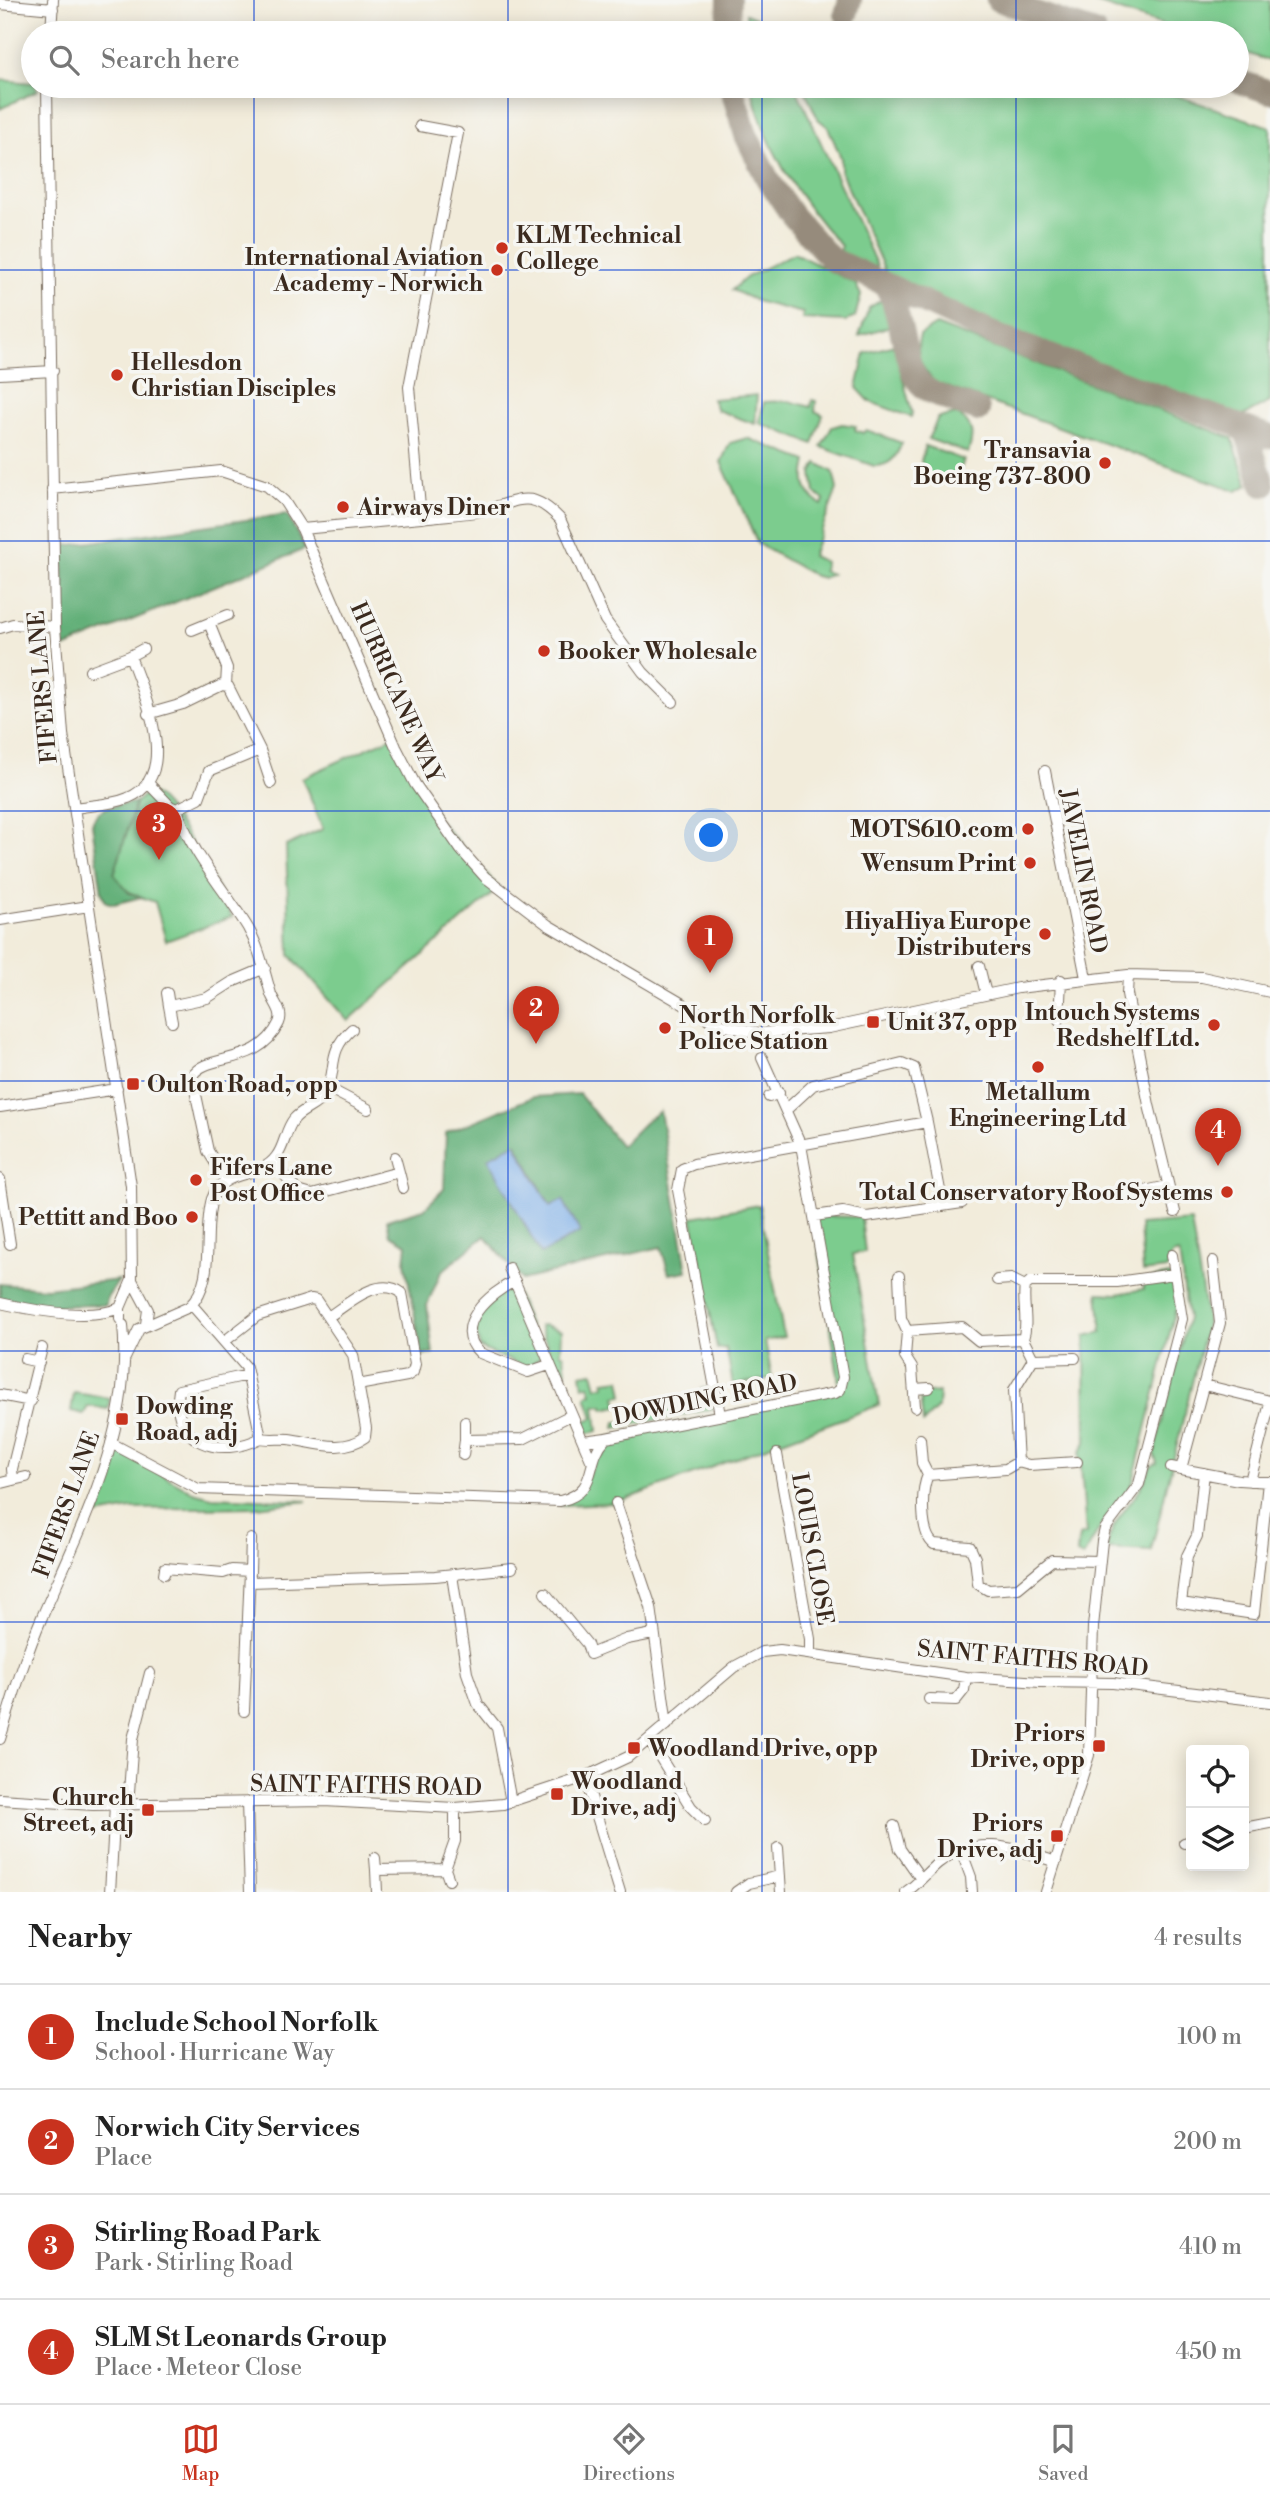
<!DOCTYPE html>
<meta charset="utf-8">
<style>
:root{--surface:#fff;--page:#f6f6f6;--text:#222;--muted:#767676;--line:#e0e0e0;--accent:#c8321e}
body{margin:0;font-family:"Libre Bodoni",serif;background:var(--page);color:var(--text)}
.controls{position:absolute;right:21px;bottom:21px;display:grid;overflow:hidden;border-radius:7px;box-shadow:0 4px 18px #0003}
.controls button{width:63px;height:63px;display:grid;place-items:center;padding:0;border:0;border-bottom:2px solid var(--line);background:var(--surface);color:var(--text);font:35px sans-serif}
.you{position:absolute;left:712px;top:836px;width:24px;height:24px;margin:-18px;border:5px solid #fff;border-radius:50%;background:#1a73e8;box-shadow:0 0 0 10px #1a73e833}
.badge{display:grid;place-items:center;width:46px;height:46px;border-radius:50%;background:var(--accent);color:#fff;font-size:23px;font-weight:700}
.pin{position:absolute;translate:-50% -58px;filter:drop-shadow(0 2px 4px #0008)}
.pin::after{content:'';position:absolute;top:37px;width:24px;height:21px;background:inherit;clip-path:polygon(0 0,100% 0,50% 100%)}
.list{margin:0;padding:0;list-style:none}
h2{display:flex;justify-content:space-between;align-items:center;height:91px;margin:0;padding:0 28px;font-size:30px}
h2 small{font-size:23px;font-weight:400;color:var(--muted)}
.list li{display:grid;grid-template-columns:46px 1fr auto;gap:21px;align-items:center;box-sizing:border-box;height:105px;padding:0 28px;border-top:2px solid var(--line)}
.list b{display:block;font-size:26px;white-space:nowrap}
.list p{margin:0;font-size:23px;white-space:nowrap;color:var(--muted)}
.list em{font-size:23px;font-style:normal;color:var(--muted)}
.icon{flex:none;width:38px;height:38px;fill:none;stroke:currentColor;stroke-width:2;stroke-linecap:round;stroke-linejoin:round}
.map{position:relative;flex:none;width:1270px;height:1892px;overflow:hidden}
.search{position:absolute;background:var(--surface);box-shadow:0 4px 18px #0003;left:21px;right:21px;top:21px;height:77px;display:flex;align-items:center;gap:18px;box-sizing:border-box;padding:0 24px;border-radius:38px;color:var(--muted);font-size:26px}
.sheet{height:511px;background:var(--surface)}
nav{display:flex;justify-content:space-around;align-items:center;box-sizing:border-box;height:98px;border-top:2px solid var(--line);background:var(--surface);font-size:19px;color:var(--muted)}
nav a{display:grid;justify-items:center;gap:4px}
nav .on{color:var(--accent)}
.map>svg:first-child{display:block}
.green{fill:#7bcc8e;stroke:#5b7b56;stroke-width:2}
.forest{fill:#64b079;stroke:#506d4c;stroke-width:2;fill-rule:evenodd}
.water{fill:#7daee8;stroke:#5c6c83;stroke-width:2}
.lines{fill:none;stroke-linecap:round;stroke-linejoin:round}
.taxiway{stroke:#968b7c;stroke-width:24}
.minor-casing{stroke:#7b6e60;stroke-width:12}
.minor{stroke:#fff;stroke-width:10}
.grid{fill:none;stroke:#1d4ed8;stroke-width:2;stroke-opacity:0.55}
.poi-dot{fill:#c8321e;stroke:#f6f6f2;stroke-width:2.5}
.labels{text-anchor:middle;stroke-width:7;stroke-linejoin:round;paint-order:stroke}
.poi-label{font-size:23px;font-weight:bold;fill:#3b2a1e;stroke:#f6f6f2;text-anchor:start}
.street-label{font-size:23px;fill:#3b2a1e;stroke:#f6f6f2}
</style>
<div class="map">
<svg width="1270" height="1892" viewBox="0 0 1270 1892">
<rect width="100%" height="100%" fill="#f6f6f2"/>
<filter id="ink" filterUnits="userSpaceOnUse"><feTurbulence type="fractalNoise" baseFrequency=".0143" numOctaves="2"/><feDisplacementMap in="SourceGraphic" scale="14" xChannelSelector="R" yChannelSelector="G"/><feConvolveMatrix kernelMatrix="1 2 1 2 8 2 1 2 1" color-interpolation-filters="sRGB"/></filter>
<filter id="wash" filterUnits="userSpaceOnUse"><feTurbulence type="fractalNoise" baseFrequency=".00686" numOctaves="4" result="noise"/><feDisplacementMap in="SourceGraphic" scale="28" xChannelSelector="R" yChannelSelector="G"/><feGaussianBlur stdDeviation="1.57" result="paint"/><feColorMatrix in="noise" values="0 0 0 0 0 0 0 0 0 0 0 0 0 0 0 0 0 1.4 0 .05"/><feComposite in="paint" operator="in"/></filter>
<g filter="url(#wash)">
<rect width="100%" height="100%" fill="#f2ecdb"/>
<!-- green -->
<path class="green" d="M1087 0H1270V61L1237 50V33H1187Z
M746 14 766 22 771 33H746Z
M0 80 33 83 38 90 0 109Z
M751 86H795L877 266 876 271 839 251 841 246C798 199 765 148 751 86Z
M803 86H1148L1270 127V402L1239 418 1052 350 888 278 841 172V158L828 127 818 119Z
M794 253 855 283 861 295 855 317 846 321 802 319 803 313 759 302 732 290 747 277Z
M883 299 890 326 859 336 869 308Z
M936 325 1232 438 1248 485 1237 491 936 383C922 370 914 354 920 335Z
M894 345 912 413 911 417 870 402 857 388 865 353Z
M757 395 755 424 717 410 712 399Z
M812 400 816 401 815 411 823 415 813 444 759 423 764 402 789 401 811 407Z
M956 414C974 424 974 435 968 453L928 439 938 418Z
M842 424 856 426 855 430 863 433 866 430 902 443C896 457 891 466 874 466L821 447 832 427Z
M747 438 807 461C802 481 804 494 822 505L824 500 815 493 812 473 817 463 833 472 837 489 812 556 825 562 823 571 831 574 823 578 815 576 758 544 721 462 730 443Z
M925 446 964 460 958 475 944 483 926 478 921 461Z
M392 737 437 818 499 888 348 1021 290 955 286 846 323 829 302 778Z
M148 792C171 797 220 893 232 917L166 941 155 902C136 895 124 894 114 874L136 802Z
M759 1205 784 1337 765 1341 772 1378 733 1385 726 1348 717 1349 692 1217Z
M814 1216 861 1217 865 1252 853 1254 879 1405 616 1503 560 1505 580 1492 606 1438 840 1390Z
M1191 1221 1207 1322 1151 1551 1107 1549C1110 1516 1142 1498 1150 1467L1157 1463 1154 1454 1188 1318 1179 1253 1172 1255 1167 1269 1143 1272 1140 1225Z
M1169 1275 1175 1280 1179 1296 1132 1485 1101 1526 1083 1557 1077 1554 1079 1536 1086 1534 1080 1453 1086 1442 1085 1336 1102 1332 1098 1293 1117 1294 1144 1289 1143 1280Z
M512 1290 517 1294 541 1356 528 1368 480 1348 474 1322 500 1291Z
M544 1325 561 1331 560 1353 564 1355 566 1372 557 1373 540 1326Z
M593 1372 597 1387 605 1385 604 1381 620 1379 623 1395 616 1396 618 1406 604 1409 603 1405 595 1406 598 1431 590 1433 584 1429 572 1400 573 1398 585 1421 593 1418 586 1396 592 1393 589 1385 583 1387 581 1374Z
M707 1388 712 1390 716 1401 712 1409 615 1428 616 1422H634L644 1415 705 1404 701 1389Z
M939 1392 938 1408 923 1423 920 1394Z
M74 1393 110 1398 108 1409 88 1406 84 1414 71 1411Z
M123 1452 193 1492 212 1497 307 1501 257 1507 131 1509 98 1515 114 1458 116 1453Z"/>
<!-- forest -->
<path class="forest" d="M287 514 305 549 64 648 63 546Z
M136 802 114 874 129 893 142 897 114 904 106 902 102 893 92 824C97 804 118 806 136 802Z
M579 1094 621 1146 647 1120 660 1111 687 1271 669 1274 661 1247 522 1280 485 1236 441 1272 427 1305 433 1354 422 1355 405 1262 407 1244 390 1235 387 1220 424 1209 444 1189 446 1133 533 1097ZM516 1143 551 1207 488 1158Z
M119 1280 107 1298 106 1305 45 1306 0 1298V1284L46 1288Z"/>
<!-- water -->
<path class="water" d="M515 1143 550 1206 563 1200 580 1232 541 1254 488 1158Z"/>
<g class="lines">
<!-- taxiway -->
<path class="taxiway" d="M998 0 1095 33
M846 14 850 0
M728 33 729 0
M1237 81 1270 92
M731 86 746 135 767 178 792 215 831 259 1002 338 1270 437
M885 286C894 296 895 309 899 321 916 391 910 386 978 410
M1238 425 1247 434 1263 485"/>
</g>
</g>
<g filter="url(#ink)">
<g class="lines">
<!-- minor casing -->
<g class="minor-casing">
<path id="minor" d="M0 4 53 9
M51 33 53 0
M47 86 55 627 63 734 131 1186 132 1280 120 1308V1319
M420 126 458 133 409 387 421 518C441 515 462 515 481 511 518 503 528 486 560 519L605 620 643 672 673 702
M0 374 53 371
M52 489 221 471 267 486 284 501 302 529 396 747 415 784 461 850 485 877 548 925 717 1024 759 1033 829 1028 1018 988 1128 975 1202 977 1270 992
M302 529 421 518
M0 628 13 624 55 627
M192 630 209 623
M90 671 130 656
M226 685 227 668 209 623 228 615
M148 714 183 704 222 685 228 686 260 750 271 783
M1045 771 1086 978
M148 783 170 806 177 809C190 852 225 890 248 928 260 949 264 971 271 994 274 1003 284 1012 279 1023 258 1068 206 1052 192 1076L208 1151 226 1180
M75 808C92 805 112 805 128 798 182 776 144 694 130 656L143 649
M177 809 199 798 209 771 260 750
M0 920 89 906
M979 966 986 994
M1128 975 1127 994 1149 1105 1175 1212
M167 993 169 1006
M1059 1020 1061 980
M172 1022 169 1006 207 998 232 982 265 968
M328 1088 368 1109
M769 1097 779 1093
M0 1107 117 1089
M927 1122 943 1206
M273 1161 298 1191 312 1195 399 1172 395 1157
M399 1172 403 1188
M0 1179 10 1244
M1135 1193 1168 1186
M814 1216 843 1212 867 1217 962 1203
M509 1268 591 1460
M899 1276 901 1318 907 1331
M132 1280 148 1310 146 1324
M997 1280 1011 1279 1025 1286
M515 1281C490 1293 451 1326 480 1353L528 1372 549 1365
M0 1303C32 1310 90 1321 120 1308
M192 1305 246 1367 261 1438C270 1440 280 1438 289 1439 314 1442 342 1454 365 1437L366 1428 353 1355 316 1300 311 1299 257 1316 225 1341
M328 1317C348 1304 378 1275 402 1293L415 1364 413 1372 407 1376 358 1385
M1023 1339C1029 1322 1022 1304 1025 1286L1030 1282H1117L1174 1274
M125 1358 139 1329 189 1307C217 1281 202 1231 212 1199 223 1167 259 1180 276 1157 285 1146 285 1130 294 1119 302 1109 316 1107 323 1096 340 1072 324 1054 352 1029
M25 1359 39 1362
M1033 1359 1075 1358
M248 1375 179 1390C170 1444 220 1459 261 1438
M1204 1385 1270 1401
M914 1389 929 1388
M0 1395 31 1401
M915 1407 912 1368 905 1357 907 1331 962 1327 979 1341 1023 1339 1033 1359
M720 1415 678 1190 682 1169 694 1164 927 1122 914 1068 902 1063 813 1085 787 1109
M920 1439 922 1463 928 1475
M465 1440V1422
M583 1441 606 1438
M111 1443 198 1489 560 1501C601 1491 583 1462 606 1438L835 1393 840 1390 843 1377 801 1145 762 1058
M777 1454 810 1639V1651
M463 1455 465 1440 523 1439 571 1415
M1018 1462 1014 1390 1033 1359
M1077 1462 1029 1465 1018 1462 1006 1469 928 1475C921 1490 920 1534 934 1544L970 1547 975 1558 978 1584 988 1590 1018 1588 1052 1560 1100 1561
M1171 1467 1239 1480 1270 1482
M1181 1469 1220 1323 1213 1261
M1204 1473 1197 1536 1187 1556 1181 1603 1254 1614 1268 1482
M26 1477 13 1480 12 1469 42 1348
M1250 1481 1270 1403
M1 1483 13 1480
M616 1503 651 1607 667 1725
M250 1571 251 1539
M164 1574 165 1568 223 1573 232 1570 250 1571 244 1711
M452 1575 467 1673 478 1704 497 1728 511 1802
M250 1582 435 1576 512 1568
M545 1593 587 1644 590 1654 627 1639 653 1634
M929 1699 956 1700 964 1690 966 1677
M0 1739C13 1697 25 1656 42 1617 82 1525 133 1429 123 1325
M650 1741 691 1807 705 1821
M585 1777 620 1892
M0 1799 93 1805 324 1801 455 1808 503 1804 585 1777 628 1757 734 1667 762 1652 780 1650 966 1677 1040 1682 1113 1683 1270 1702
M247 1803 250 1892
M128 1805 133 1739 150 1673
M894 1826 900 1849 921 1879
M1244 1828 1270 1823
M1184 1843 1191 1841
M778 1848 781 1892
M961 1850 971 1877 972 1892
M375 1858 376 1870 445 1869
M376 1870 377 1892
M449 1880 445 1869 455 1841V1808
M110 1892 115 1805
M736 1892 749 1883 780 1876
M906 1892C918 1884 927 1872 938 1863 976 1833 1016 1849 1056 1862
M1046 1892 1089 1755 1093 1627 1102 1541 1105 1529 1139 1484 1182 1319 1172 1255"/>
</g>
<!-- minor -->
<use href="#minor" class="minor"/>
</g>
</g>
<!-- grid -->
<path class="grid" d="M254 0V33M508 0V33M762 0V33M1016 0V33M254 86V1892M508 86V1892M762 86V1892M1016 86V1892M0 270H1270M0 541H1270M0 811H1270M0 1081H1270M0 1351H1270M0 1622H1270"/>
<!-- markers -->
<g class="poi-dot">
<circle cx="502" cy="248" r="7"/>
<circle cx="497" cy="270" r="7"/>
<circle cx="117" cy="375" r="7"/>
<circle cx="1105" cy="463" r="7"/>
<circle cx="343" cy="507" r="7"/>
<circle cx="544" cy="651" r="7"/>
<circle cx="1028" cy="829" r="7"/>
<circle cx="1030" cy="863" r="7"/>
<circle cx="1045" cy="934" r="7"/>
<rect x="866" y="1015" width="14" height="14" rx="3.5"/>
<circle cx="1214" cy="1025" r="7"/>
<circle cx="665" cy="1028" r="7"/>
<circle cx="1038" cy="1067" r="7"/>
<rect x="126" y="1077" width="14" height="14" rx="3.5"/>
<circle cx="196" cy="1180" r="7"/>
<circle cx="1227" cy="1192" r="7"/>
<circle cx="192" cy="1217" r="7"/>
<rect x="115" y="1412" width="14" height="14" rx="3.5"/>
<rect x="1092" y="1739" width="14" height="14" rx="3.5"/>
<rect x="627" y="1741" width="14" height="14" rx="3.5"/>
<rect x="550" y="1787" width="14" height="14" rx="3.5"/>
<rect x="141" y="1803" width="14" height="14" rx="3.5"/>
<rect x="1050" y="1829" width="14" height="14" rx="3.5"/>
</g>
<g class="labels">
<!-- poi labels -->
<g class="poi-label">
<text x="516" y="243">KLM Technical<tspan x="516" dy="26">College</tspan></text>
<text x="483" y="265" text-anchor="end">International Aviation<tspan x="483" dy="26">Academy - Norwich</tspan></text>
<text x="131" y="370">Hellesdon<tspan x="131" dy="26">Christian Disciples</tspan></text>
<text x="1091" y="458" text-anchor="end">Transavia<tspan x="1091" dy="26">Boeing 737-800</tspan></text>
<text x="357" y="515">Airways Diner</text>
<text x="558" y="659">Booker Wholesale</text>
<text x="1014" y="837" text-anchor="end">MOTS610.com</text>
<text x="1016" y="871" text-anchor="end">Wensum Print</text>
<text x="1031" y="929" text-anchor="end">HiyaHiya Europe<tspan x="1031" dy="26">Distributers</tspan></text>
<text x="1200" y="1020" text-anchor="end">Intouch Systems<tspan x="1200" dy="26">Redshelf Ltd.</tspan></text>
<text x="679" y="1023">North Norfolk<tspan x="679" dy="26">Police Station</tspan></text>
<text x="887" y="1030">Unit 37, opp</text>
<text x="147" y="1092">Oulton Road, opp</text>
<text x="1038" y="1100" text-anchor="middle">Metallum<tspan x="1038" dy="26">Engineering Ltd</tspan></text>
<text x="210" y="1175">Fifers Lane<tspan x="210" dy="26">Post Office</tspan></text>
<text x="1213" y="1200" text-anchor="end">Total Conservatory Roof Systems</text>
<text x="178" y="1225" text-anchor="end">Pettitt and Boo</text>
<text x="136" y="1414">Dowding<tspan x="136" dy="26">Road, adj</tspan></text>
<text x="1085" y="1741" text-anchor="end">Priors<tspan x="1085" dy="26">Drive, opp</tspan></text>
<text x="648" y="1756">Woodland Drive, opp</text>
<text x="571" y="1789">Woodland<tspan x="571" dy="26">Drive, adj</tspan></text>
<text x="134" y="1805" text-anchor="end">Church<tspan x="134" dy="26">Street, adj</tspan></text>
<text x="1043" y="1831" text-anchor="end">Priors<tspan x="1043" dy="26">Drive, adj</tspan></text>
</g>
<!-- street labels -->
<g class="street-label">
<text transform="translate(42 687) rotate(-95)" y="8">FIFERS LANE</text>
<text transform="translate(397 692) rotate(66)" y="8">HURRICANE WAY</text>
<text transform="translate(1084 871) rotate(79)" y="8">JAVELIN ROAD</text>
<text transform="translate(705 1399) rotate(-11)" y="8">DOWDING ROAD</text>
<text transform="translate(66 1504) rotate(-70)" y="8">FIFERS LANE</text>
<text transform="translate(813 1549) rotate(80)" y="8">LOUIS CLOSE</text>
<text transform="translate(1033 1658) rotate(5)" y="8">SAINT FAITHS ROAD</text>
<text transform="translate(366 1785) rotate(1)" y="8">SAINT FAITHS ROAD</text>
</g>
</g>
</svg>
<div class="controls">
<button><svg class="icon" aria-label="locate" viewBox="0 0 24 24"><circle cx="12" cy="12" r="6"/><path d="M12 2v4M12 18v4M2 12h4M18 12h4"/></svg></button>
<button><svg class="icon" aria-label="layers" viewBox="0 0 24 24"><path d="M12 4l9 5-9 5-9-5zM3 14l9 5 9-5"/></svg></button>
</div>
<div class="you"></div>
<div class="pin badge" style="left:710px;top:973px">1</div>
<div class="pin badge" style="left:536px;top:1044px">2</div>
<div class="pin badge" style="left:159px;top:860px">3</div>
<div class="pin badge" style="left:1218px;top:1166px">4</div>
<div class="search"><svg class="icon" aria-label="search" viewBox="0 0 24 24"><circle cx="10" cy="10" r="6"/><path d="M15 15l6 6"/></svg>Search here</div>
</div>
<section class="sheet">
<h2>Nearby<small>4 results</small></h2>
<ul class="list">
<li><span class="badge">1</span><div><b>Include School Norfolk</b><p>School · Hurricane Way</p></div><em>100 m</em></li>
<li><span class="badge">2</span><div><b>Norwich City Services</b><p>Place</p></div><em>200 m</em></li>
<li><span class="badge">3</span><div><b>Stirling Road Park</b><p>Park · Stirling Road</p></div><em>410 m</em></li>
<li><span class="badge">4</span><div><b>SLM St Leonards Group</b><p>Place · Meteor Close</p></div><em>450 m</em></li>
</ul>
</section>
<nav>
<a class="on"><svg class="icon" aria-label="map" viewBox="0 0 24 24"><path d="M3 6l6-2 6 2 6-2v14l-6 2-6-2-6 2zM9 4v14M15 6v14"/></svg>Map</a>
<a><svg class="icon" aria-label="directions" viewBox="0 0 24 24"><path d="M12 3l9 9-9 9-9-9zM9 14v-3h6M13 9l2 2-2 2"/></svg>Directions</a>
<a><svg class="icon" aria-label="saved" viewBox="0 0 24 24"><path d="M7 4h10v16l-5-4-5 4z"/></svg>Saved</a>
</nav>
